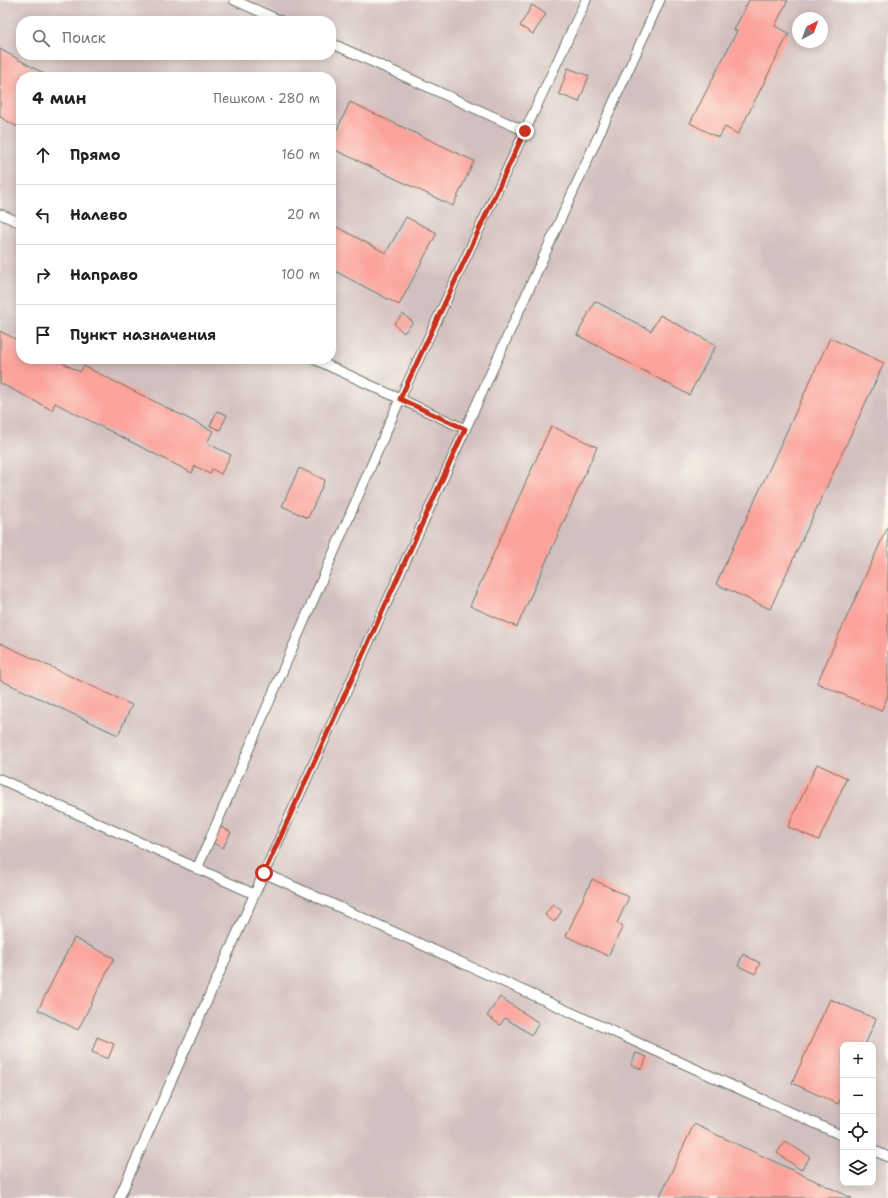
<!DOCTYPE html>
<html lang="ru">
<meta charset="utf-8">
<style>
:root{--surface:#fff;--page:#f2f2f2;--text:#202124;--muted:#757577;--line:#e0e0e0}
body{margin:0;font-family:"Shantell Sans",sans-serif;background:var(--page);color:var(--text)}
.controls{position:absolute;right:12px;bottom:12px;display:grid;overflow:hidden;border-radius:8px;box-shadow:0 2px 10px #0003}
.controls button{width:36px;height:36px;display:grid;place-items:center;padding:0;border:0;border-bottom:1px solid var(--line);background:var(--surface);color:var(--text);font:20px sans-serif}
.compass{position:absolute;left:792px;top:12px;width:36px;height:36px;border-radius:50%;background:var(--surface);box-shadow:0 2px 10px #0003;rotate:41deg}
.stop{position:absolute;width:12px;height:12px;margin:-9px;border:3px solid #c8321e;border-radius:50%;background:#fff}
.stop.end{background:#c8321e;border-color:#fff;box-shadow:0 1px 4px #0008}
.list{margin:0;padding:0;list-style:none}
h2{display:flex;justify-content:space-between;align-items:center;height:52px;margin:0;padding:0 16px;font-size:17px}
h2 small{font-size:13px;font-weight:400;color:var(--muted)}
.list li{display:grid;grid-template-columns:26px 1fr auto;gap:12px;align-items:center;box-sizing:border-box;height:60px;padding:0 16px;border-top:1px solid var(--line)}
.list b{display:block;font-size:15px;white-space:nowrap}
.list em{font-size:13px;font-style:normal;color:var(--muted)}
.icon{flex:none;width:22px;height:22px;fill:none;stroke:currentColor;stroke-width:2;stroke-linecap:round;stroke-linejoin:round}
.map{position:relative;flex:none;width:888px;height:1198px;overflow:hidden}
.search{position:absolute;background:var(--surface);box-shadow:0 2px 10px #0003;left:16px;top:16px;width:320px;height:44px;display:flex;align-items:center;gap:10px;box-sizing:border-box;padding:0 14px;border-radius:16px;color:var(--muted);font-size:15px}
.panel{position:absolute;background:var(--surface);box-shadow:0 2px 10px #0003;left:16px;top:72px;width:320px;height:292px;border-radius:16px}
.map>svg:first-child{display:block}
.industrial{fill:#d2bfbf;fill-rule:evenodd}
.building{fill:#fba39b}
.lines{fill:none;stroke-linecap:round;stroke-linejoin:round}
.service-casing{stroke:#6a7566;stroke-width:11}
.service{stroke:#fff;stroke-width:9}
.route{stroke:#c8321e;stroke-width:5}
</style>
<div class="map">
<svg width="888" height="1198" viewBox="0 0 888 1198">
<rect width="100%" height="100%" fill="#fbf7ec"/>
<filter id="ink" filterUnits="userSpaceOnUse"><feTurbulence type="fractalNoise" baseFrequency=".025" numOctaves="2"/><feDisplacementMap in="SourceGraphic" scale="8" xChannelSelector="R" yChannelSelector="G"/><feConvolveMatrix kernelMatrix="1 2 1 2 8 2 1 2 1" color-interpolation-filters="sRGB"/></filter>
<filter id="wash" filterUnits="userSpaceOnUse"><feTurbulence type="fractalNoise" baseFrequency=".012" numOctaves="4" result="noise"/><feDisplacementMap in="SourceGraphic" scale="16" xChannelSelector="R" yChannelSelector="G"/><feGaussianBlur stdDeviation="0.9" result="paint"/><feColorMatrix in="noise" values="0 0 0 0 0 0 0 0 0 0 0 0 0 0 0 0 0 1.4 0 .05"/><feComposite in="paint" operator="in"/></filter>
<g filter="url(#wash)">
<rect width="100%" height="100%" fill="#f5dec2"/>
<!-- industrial -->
<path class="industrial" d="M0 0H888V1198H0ZM798 18H822V42H798ZM21 21H331V55H21ZM21 77H331V359H21ZM843 1045H873V1183H843Z"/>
<g id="blocks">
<!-- building -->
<path class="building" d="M749 0H788L775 26 789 33 738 134 725 127 719 138 690 123 737 31 734 30Z
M532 5 546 14 533 34 520 26Z
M0 49 50 77H21V129L0 117Z
M568 68 589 76 579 102 559 94Z
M350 102 474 161 453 206 331 148V142Z
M406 217 437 233 399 305 331 269V224L386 253Z
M595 301 651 331 660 315 716 345 689 395 577 335Z
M403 314 413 322 404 333 394 324Z
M0 331 21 342V359H55L80 372 84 366 213 431 207 443 231 455 221 474 212 469 210 474 195 466 192 473 55 403 52 410 0 383Z
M830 338 884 363 770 609 716 584Z
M217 411 227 415 220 430 210 426Z
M551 426 597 447 517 627 470 606Z
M299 468 325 480 308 518 282 506Z
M888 526V696L881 711 817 683Z
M0 643 132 705 118 735 0 680Z
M817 764 847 778 819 840 788 827Z
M219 826 231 832 223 848 210 841Z
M592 879 629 897 617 923 623 926 608 956 566 936Z
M553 904 562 911 554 922 545 915Z
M74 938 114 958 78 1030 38 1010Z
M743 954 760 963 755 974 738 966Z
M500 997 539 1023 532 1035 505 1018 500 1025 487 1016Z
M830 999 876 1019 865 1045H843V1093L838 1104 792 1083Z
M97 1037 114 1044 108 1059 92 1052Z
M636 1053 647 1057 642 1069 631 1065Z
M694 1124 852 1198H659Z
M785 1141 810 1157 801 1170 777 1153Z"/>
</g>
</g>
<g filter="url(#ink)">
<use href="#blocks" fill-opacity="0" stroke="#6a7566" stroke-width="1"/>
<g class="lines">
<!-- service casing -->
<g class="service-casing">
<path id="service" d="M234 0 281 21
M331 43 525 131
M0 214 21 223
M314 359 465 429
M0 779 254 894
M197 869 400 399 586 0
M264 873 843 1136
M873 1150 888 1157
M119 1198 264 873 660 0"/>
</g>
<!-- service -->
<use href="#service" class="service"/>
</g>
</g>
<g class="lines" filter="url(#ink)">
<!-- route -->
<path class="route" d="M264 873 465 429 400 399 525 131"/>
</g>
</svg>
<div class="controls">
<button>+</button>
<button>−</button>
<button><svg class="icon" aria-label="locate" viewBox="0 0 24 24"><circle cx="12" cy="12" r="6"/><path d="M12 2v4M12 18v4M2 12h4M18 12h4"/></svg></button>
<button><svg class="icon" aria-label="layers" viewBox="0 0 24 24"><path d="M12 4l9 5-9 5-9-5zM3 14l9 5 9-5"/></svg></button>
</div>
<svg class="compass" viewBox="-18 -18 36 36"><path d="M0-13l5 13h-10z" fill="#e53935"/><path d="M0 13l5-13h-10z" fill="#757577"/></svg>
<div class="stop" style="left:264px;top:873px"></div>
<div class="stop end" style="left:525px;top:131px"></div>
<div class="search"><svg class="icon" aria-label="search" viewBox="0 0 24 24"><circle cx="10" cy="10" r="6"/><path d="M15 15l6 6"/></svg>Поиск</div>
<section class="panel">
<h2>4 мин<small>Пешком · 280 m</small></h2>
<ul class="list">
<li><svg class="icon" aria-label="ahead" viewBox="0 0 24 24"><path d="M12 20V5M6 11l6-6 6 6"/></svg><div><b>Прямо</b></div><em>160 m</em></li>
<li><svg class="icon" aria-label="left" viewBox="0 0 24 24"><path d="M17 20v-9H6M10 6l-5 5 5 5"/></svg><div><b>Налево</b></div><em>20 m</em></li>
<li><svg class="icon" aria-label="right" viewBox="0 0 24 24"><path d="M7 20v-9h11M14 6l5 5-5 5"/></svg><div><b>Направо</b></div><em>100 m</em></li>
<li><svg class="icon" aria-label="arrive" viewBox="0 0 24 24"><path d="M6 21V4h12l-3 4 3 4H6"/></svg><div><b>Пункт назначения</b></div></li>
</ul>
</section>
</div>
